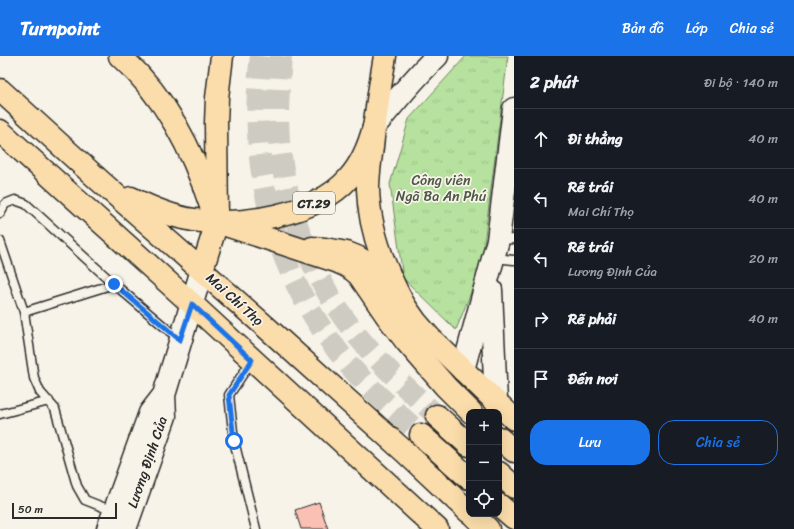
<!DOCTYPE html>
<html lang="vi">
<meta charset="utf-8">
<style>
:root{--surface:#171b24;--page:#20242c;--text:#f1f3f6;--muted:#9ea1a6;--line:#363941;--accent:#1a73e8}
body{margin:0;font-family:Sriracha,sans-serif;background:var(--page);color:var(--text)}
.controls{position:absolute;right:12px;bottom:12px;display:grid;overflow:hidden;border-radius:8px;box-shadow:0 4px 16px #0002}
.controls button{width:36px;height:36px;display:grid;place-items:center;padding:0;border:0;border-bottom:1px solid var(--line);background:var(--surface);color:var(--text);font:20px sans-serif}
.scale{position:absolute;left:12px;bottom:10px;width:105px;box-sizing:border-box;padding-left:4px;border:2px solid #2b2b2b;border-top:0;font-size:11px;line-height:14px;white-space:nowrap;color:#2b2b2b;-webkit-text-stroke:3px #f7f3e8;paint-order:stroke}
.stop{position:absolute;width:12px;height:12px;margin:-9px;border:3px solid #1a73e8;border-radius:50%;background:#fff}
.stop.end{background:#1a73e8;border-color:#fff;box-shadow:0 1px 4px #0008}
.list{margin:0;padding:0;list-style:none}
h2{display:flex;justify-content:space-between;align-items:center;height:52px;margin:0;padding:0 16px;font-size:17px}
h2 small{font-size:13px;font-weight:400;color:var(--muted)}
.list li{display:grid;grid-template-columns:26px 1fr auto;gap:12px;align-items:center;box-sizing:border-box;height:60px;padding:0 16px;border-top:1px solid var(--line)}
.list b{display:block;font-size:15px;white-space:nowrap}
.list p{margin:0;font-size:13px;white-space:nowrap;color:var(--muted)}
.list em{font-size:13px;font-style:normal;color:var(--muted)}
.actions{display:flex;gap:8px;padding:12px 16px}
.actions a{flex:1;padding:9px 0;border:1px solid var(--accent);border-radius:16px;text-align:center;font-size:14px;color:var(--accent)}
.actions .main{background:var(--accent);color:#fff}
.icon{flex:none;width:22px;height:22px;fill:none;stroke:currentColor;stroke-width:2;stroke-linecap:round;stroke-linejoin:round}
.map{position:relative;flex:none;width:514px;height:473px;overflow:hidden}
header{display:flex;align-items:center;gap:24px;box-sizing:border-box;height:56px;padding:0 20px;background:var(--accent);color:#fff}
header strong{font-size:19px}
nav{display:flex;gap:22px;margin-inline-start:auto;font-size:14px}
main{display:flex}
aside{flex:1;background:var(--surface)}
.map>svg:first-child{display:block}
.park{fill:url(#park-tufts);stroke:#708664}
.building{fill:#fac0b3;stroke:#2b2b2b}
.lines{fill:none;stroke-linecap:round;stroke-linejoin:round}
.highway-tunnel{stroke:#cecbc2;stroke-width:22;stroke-dasharray:22 11;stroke-linecap:butt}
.lane-casing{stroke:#2b2b2b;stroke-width:11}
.secondary-casing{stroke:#2b2b2b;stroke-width:25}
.primary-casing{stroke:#2b2b2b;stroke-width:25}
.highway-casing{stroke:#2b2b2b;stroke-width:25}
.lane{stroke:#f7f3e8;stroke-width:8}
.secondary{stroke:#f7f3e8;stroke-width:22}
.primary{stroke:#fbddab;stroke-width:22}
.highway{stroke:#fbddab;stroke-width:22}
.route{stroke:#1a73e8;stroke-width:5}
.labels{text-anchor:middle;stroke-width:3.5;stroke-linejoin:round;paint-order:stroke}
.shield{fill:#f7f3e8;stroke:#686764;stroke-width:1}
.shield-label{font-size:13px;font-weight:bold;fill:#2b2b2b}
.park-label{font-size:14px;fill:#4e5848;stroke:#f7f3e8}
.street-label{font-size:14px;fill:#2b2b2b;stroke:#f7f3e8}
</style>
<header>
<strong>Turnpoint</strong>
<nav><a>Bản đồ</a><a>Lớp</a><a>Chia sẻ</a></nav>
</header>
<main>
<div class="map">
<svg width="514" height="473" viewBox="0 0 514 473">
<defs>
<pattern id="park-tufts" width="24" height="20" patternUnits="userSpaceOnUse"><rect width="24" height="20" fill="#b6e19e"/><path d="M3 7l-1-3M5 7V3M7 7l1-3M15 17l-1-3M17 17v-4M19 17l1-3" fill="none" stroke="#9dc188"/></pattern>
</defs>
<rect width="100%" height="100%" fill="#f7f3e8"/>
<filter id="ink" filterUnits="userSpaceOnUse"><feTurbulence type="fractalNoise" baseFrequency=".025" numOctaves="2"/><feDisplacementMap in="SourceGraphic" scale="8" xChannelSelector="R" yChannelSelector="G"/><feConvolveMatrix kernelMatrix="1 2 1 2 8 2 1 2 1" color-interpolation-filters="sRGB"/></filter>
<g filter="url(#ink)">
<!-- park -->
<path class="park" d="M466 0H508L481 211 456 274 403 222 390 128 409 63Z"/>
<!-- building -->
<path class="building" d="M319 446 328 473H301L295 454Z"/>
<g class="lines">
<!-- highway-tunnel -->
<path class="highway-tunnel" d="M261 0C246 116 278 231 357 318 377 340 400 359 421 379
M281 0C279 28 277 56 279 84 286 156 314 228 360 283 383 311 410 335 437 360"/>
<!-- lane casing -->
<g class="lane-casing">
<path id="lane" d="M0 157 5 148 15 144 26 148 114 228
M499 184 514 183
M0 185 24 256 34 322 40 336 55 353 77 430 85 444 113 455
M494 202 514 204
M24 256 114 228 180 284
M252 304 229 339 234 385 256 473
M0 358 49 345"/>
</g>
<!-- secondary casing -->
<g class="secondary-casing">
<path id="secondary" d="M374 71C394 47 414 22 437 0
M491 234 496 346
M463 314 498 184 514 53
M108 473 150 357 164 339 202 214
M125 473 165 360 164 339"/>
</g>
<!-- primary casing -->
<g class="primary-casing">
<path id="primary" d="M0 75 192 248 437 473
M312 192 325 193 347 197 357 201 367 207 376 214 392 232 416 266 430 282 514 363"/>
</g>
<!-- highway casing -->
<g class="highway-casing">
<path id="highway" d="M120 0C166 41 192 93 211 150
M385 0C380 30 375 60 372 91 370 105 368 119 368 133 369 174 385 214 404 249
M0 34 100 125 267 272 405 396 469 456
M131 142C151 152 172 161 194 164 240 171 316 159 348 123 362 108 369 90 374 71
M217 166 336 205 345 209 353 214 359 219 387 260 406 285 446 331 471 356
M202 214 217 166 216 67 217 42 222 0
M437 360 469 389
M421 379 469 422
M499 382 514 395
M499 417 514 431
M499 449 514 462
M472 458 488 473"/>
</g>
<!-- lane -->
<use href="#lane" class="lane"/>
<!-- secondary -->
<use href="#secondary" class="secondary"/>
<!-- primary -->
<use href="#primary" class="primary"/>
<!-- highway -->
<use href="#highway" class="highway"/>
</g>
</g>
<g class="lines" filter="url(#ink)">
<!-- route -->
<path class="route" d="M114 228 180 284 192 248 252 304 229 339 234 385"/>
</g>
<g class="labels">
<!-- shield labels -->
<rect class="shield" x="293" y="136" width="42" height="22" rx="3"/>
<g class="shield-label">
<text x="314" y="152">CT.29</text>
</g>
<!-- park labels -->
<g class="park-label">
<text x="441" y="129">Công viên<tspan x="441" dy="16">Ngã Ba An Phú</tspan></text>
</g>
<!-- street labels -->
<g class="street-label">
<text transform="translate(235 243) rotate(42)" y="5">Mai Chí Thọ</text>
<text transform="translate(147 406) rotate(-71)" y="5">Lương Định Của</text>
</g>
</g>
</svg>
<div class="controls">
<button>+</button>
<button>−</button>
<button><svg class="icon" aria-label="locate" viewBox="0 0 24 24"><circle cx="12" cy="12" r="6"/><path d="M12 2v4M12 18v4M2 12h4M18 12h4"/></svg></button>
</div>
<div class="scale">50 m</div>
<div class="stop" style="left:234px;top:385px"></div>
<div class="stop end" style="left:114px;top:228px"></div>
</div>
<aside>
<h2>2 phút<small>Đi bộ · 140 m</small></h2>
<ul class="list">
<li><svg class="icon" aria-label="ahead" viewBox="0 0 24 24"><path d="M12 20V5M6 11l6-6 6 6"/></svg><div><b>Đi thẳng</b></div><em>40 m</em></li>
<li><svg class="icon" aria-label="left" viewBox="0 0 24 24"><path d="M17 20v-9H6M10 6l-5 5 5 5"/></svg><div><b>Rẽ trái</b><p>Mai Chí Thọ</p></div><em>40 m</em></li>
<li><svg class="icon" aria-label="left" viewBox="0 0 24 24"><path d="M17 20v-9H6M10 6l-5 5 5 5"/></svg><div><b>Rẽ trái</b><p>Lương Định Của</p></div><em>20 m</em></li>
<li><svg class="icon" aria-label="right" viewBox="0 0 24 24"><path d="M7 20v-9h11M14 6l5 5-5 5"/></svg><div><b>Rẽ phải</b></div><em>40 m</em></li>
<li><svg class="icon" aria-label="arrive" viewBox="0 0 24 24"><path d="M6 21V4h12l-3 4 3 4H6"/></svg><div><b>Đến nơi</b></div></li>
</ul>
<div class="actions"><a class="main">Lưu</a><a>Chia sẻ</a></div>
</aside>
</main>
